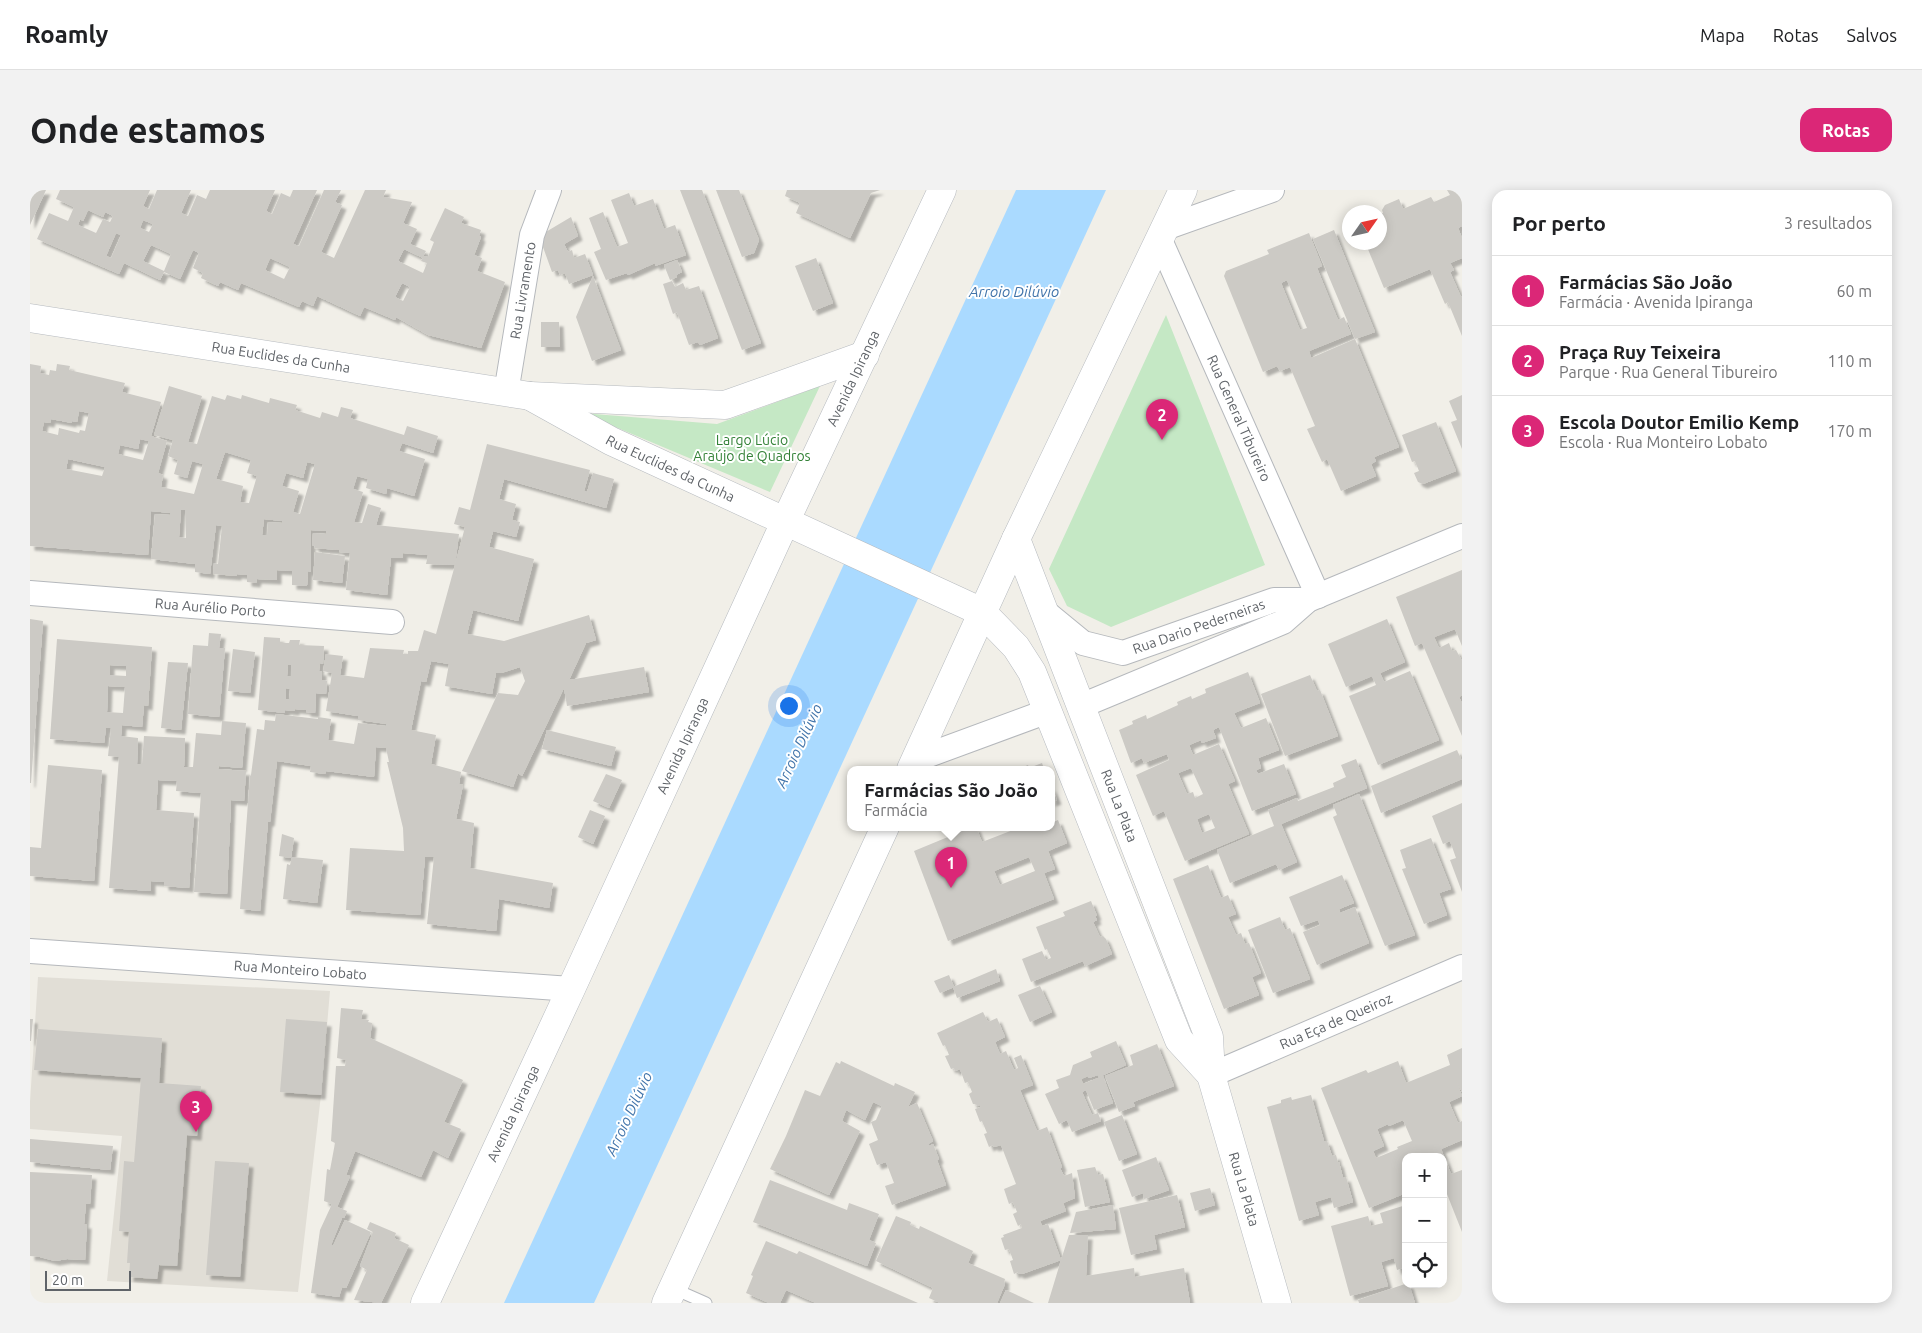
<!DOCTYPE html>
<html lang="pt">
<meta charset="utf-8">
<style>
:root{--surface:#fff;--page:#f2f2f2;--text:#202124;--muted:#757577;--line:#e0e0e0;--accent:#db2777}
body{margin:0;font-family:Ubuntu,sans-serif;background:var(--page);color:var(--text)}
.controls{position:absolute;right:15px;bottom:15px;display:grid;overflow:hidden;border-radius:10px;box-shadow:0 2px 12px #0003}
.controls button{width:45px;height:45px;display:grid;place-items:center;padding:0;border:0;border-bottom:1px solid var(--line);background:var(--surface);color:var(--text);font:25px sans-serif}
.compass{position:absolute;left:1312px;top:15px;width:45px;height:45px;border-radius:50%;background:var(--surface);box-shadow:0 2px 12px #0003;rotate:56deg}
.scale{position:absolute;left:15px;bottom:12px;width:86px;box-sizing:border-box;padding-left:5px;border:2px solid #5f6368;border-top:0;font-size:14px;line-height:18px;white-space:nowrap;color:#5f6368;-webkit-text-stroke:4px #fff;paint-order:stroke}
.you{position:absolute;left:758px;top:515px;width:18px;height:18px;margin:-12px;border:4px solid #fff;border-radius:50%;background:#1a73e8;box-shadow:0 0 0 8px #1a73e833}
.badge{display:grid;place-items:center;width:32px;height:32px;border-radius:50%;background:var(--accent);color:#fff;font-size:16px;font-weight:700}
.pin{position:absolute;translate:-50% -41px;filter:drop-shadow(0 1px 2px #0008)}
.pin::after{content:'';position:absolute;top:26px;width:18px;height:15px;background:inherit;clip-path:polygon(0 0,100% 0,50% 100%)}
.popup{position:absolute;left:817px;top:576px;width:208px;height:65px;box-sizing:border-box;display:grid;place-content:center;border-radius:10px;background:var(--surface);filter:drop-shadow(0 1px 4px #0005);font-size:16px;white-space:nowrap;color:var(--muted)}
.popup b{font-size:19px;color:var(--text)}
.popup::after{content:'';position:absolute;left:50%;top:100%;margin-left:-10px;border:10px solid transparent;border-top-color:var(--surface)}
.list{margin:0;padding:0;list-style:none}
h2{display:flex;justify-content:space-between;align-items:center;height:65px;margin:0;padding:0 20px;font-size:21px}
h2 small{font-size:16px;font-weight:400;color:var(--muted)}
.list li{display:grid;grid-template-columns:32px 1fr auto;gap:15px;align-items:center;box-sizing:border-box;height:70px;padding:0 20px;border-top:1px solid var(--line)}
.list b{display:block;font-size:19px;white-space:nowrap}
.list p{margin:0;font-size:16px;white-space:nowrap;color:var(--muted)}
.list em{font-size:16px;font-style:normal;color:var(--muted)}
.icon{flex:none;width:28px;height:28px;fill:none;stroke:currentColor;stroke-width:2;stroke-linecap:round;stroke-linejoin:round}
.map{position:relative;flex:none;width:1432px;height:1113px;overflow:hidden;border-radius:15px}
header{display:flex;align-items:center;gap:30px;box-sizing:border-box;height:70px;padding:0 25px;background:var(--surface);border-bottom:1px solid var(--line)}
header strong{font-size:24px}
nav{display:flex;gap:28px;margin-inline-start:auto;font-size:18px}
.intro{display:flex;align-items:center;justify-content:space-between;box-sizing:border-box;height:120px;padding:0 30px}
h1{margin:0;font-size:35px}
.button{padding:12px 22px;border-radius:15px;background:var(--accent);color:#fff;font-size:18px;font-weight:700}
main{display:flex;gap:30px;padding:0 30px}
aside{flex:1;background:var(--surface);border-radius:15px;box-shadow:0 2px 12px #0003}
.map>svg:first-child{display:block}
.education{fill:#e1ded6}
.green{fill:#c5e8c5}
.water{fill:#aadaff}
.building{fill:#cccac5;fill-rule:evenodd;filter:url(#shadow)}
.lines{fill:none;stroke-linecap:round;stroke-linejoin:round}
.lane-casing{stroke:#b5b8bc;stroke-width:13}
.street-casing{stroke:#b5b8bc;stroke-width:26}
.secondary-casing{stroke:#b6babf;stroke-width:29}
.lane{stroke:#fff;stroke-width:11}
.street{stroke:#fff;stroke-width:24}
.secondary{stroke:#fff;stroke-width:28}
.labels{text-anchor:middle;stroke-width:4;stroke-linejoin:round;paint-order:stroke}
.street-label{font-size:14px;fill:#5f6368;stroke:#fff}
.park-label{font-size:14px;fill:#348238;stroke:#fff}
.water-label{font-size:15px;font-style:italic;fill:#4174aa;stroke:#fff}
</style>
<header>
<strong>Roamly</strong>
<nav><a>Mapa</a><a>Rotas</a><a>Salvos</a></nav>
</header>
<div class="intro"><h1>Onde estamos</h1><a class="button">Rotas</a></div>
<main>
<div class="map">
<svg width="1432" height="1113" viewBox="0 0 1432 1113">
<defs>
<filter id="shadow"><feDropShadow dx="4.5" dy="4.5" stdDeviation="1" flood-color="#0004"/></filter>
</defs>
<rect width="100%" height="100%" fill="#f1efe8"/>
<!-- education -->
<path class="education" d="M8 787 300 801 291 905 268 1102 77 1091 92 946 0 939V912Z"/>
<!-- green -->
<path class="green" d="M1136 125 1235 375 1081 437 1037 416 1019 379Z
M790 196 740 302 552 223 687 234Z"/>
<!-- water -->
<path class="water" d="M986 0H1076L564 1113H474Z"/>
<!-- building -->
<path class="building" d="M0 0H16L0 35Z
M30 0H120L113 16 119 19 127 0H161L151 23 158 26 167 5 176 9 180 0H245L236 21 242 24 251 3 260 7 263 0H287L263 54 269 56 294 0H311L305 12 312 15 291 62 304 68 335 0H356L353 7 382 12 373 33 387 39 380 54 396 61 393 66 398 67 404 52 400 50 415 18 434 27 431 33 451 40 449 46 451 47 444 65 452 68 447 81 475 92 451 158 398 145 366 127 365 130 334 117 330 126 287 106 283 116 272 111 269 117 211 93 208 100 190 92 188 96 171 88 173 83 163 78 169 63 163 60 150 89 134 82 130 90 94 73 89 84 7 49 19 23 38 31 44 17 26 9ZM58 20 73 27 75 22 83 26 80 32 73 29 66 43 48 35 50 29 53 31ZM113 30 123 34 119 42 110 38ZM86 43 91 45 81 68 76 66ZM121 55 141 64 134 81 113 71ZM374 59 393 68 391 71 397 73 393 83 368 71ZM240 68 260 77 254 89 235 80ZM372 93 380 97 373 111 365 107Z
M650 0H672L731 153 712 160Z
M686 0H709L729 50 724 63 712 67Z
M757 0H850L841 3 820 48 766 23 770 13 755 6Z
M1417 0H1432V36L1428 38 1432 48V68L1420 73 1424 80 1420 82 1431 107 1432 106V146L1418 112 1415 114 1400 79 1354 98 1335 52H1350V24L1353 23 1352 20 1355 15 1369 9 1373 19 1401 7 1404 12 1420 5Z
M599 3 604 16 623 9 634 39 645 35 656 65 625 76V73L598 85 597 83 576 90 564 62 571 59 559 28 573 22 587 57 598 53 581 10Z
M1338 18 1339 22H1327Z
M541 27 548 46 534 54 538 62 542 60 544 68 555 64 563 85 539 94 535 83 530 85 528 80 522 82 509 46Z
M1304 40 1345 142 1325 149 1283 49Z
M1279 43 1292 76 1287 78 1308 130 1314 127 1321 144 1279 161 1281 168 1325 149 1369 257 1344 267 1346 271 1341 274 1346 286 1311 301 1297 269 1292 272 1277 239 1285 236 1260 177 1250 181 1247 176 1233 182 1194 86 1196 81 1239 64 1237 60ZM1257 90 1277 138 1270 140 1251 93Z
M786 68 803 113 783 121 765 76Z
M647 70 652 82 646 85 647 87 640 90 634 75Z
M563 86 591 160 562 171 546 127Z
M642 91 645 97 653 93 656 100 669 96 688 148 670 155 668 152 659 155 647 122 643 124 633 94Z
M511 132H529L530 157H511Z
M0 174 11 176 10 183 19 185 20 180 26 181 27 174 40 176 39 180 95 193 92 202 131 212 121 246 137 251 128 283 133 285 131 297 164 304 173 274 162 271 157 288 144 284 148 270 138 266 143 250 124 245 139 196 172 206 158 252 167 254 182 206 195 210 197 205 211 209 212 205 239 213 240 208 267 215 265 220 290 228 292 222 308 227 311 217 323 220 320 228 374 245 377 236 408 246 403 263 372 253 369 261 395 269 384 306 357 298 356 304 336 298 338 289 327 286 323 299 333 302 324 332 332 333 338 314 351 318 346 335 429 344 425 375 435 337 424 334 429 317 440 320 457 254 560 280 554 301 557 302 563 283 584 289 576 318 474 289 469 309 486 314 482 330 490 332 486 347 463 341 459 357 504 369 488 431 443 420 437 444 474 451 559 425 566 450 556 453 539 490 614 477 619 502 537 516 534 498 492 586 488 583 483 597 432 581 468 503 488 505 495 491 490 477 471 483H466L462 504 415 496 419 474 401 471 396 492 391 491 381 540 406 545 401 574 431 582 429 594 433 595 426 629 444 633 440 678 523 693 519 718 469 709 466 741 397 734 404 667H395L390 725 316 720 320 658 374 661 373 638 357 572H359L356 558 346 557 344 587 296 581 295 584 280 582 281 576 247 571 240 632H238L230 721 210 719 220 586 221 585 227 539 234 540 235 530 245 531 246 524 288 529V527L301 529 298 550 324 554 328 533 356 536 357 534 328 530V526L296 521 302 483 293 481 296 464 313 466 310 485 334 488 340 458 374 460 373 464H378V461H388L394 440 406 444 425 375 396 374 398 365 373 363V368H361L357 405 316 400 320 363 309 362V360L284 358 285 356 282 355 283 343 296 344V341L281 340V382L278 381 277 396 262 395V381L247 380V390L227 389 226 393 217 392V385L207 384V386L183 384 184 373 188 374 192 336 186 335 180 384 165 382V374L121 369 125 324 140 325 141 323 121 321 118 365 0 356ZM49 221 59 223 55 241 50 240 49 243 29 238 28 245 12 241 14 232 20 233 21 229 42 233V231L47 232ZM110 249 119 251 113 270 88 264 90 255 108 259ZM195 262 221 270 217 283 227 286 219 313 210 312 213 296 186 289ZM38 269 75 277 72 286 36 279ZM277 272 285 274 270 324 263 322 269 301 252 296 256 283 273 288ZM151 320H155L156 348 149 347ZM234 329 252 331V333L238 332 237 345H232Z
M1432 205V259L1421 232 1427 230 1419 211Z
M1406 232 1426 281 1393 294 1388 292 1384 283 1389 281 1385 271 1382 272 1372 245Z
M285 362 315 366 312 393 283 390Z
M1432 380V456L1425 439 1404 447 1409 458 1419 453 1422 461 1426 460 1432 471V505L1429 507 1432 513V546L1392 453 1385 456 1366 407Z
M0 429 13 431 1 593H0Z
M1357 429 1375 472 1350 483 1354 492 1380 481 1409 550 1348 575 1319 506 1346 495 1342 486 1316 497 1298 454Z
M179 443 191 444 189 458H195L189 527 158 524 163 455 178 456Z
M234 447 250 448V453H259L260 450H270L269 455 294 456 293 474 290 473 289 481H292V490L297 491 296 504 286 503 285 523 276 522V520L265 519V521L255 520V523L228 520ZM258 475H261V486H257ZM256 498 260 499 259 509H256Z
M27 449 122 457 118 516 114 515 112 537 92 535 91 546 108 548 107 574H112L114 546 155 548 154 577H163L166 543 191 545 192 531 216 533 212 578 189 576 188 579 216 581 214 611 201 610 197 704 164 702 171 603 146 601 147 591 128 590 126 620 164 623 159 698 134 696V692L121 691V701L79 698 89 567 78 566 81 538H76L74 553 20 549ZM80 475 96 476V486L80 485ZM78 496 95 497 93 523 77 522Z
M203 459 225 462 220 503 198 501Z
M138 472 158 473 151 540 131 538Z
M1218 482 1230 513 1204 523 1211 538 1236 528 1249 560 1228 568 1231 578 1226 580 1228 584 1254 574 1266 604 1222 621 1189 537 1183 540 1186 548 1172 553 1171 550 1159 555 1163 565 1189 554 1205 591 1198 594 1219 644 1155 671 1134 621 1123 626 1106 585 1139 570 1137 564 1114 573 1112 568 1101 573 1089 540 1103 534 1102 531 1116 525 1117 529 1148 515 1147 512 1161 506 1162 509 1176 503 1175 499ZM1161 578 1173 604 1165 608 1163 602 1157 604 1148 583ZM1179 624 1185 638 1172 643 1167 629Z
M1280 485 1287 501 1290 500 1308 546 1255 566 1231 504Z
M517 540 586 557 581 576 512 559Z
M1427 560 1432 571V589L1351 623 1341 596Z
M1326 569 1337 598 1251 634 1267 672 1249 680 1246 674 1200 693 1187 660 1244 636 1238 620 1267 608 1268 611 1304 597 1303 593 1316 587 1311 575Z
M1012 573 1014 579H988L998 575 999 578Z
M18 575 72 580 64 691 0 686V657L11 658Z
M576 584 592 590 579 618 563 611Z
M1021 596 1027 610 1021 612Z
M1329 604 1385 745 1355 756 1303 627 1307 625 1303 615Z
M1432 613V702L1420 670 1426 668 1420 651 1413 654 1402 626Z
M560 620 575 626 563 654 548 647Z
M1028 630 1037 653 1018 661 1025 679 1014 683 1024 709 918 751 884 661 942 637H946L952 652 983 640 982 637H1021V633ZM999 667 1005 681 970 695 964 681Z
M252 644 264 648 261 668 249 666Z
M1401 648 1421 699 1409 703 1417 725 1394 734 1372 679 1376 678 1370 660Z
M262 667 293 670 287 713 253 709 257 674 260 675Z
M1178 675 1191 708 1198 705 1206 724 1198 727 1206 745 1211 743 1215 754 1219 753 1231 783 1222 787 1229 805 1194 819 1143 689Z
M1312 685 1324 713 1309 719 1310 723 1325 717 1339 753 1287 775 1273 742 1290 735 1288 730 1271 736 1259 707Z
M1061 711 1067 726H1065L1067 730 1063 732 1070 747 1073 746 1076 749 1082 764 1055 776 1053 771 1001 792 992 769 1012 761 1016 770 1021 768 1017 759 1015 760 1006 737 1035 726 1033 722Z
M1250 727 1255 740 1260 738 1280 789 1243 803 1218 740Z
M966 779 970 791 927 808 923 797Z
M919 785 924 797 910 803 904 791Z
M1010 796 1022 822 1000 832 988 805Z
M311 818 333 820 331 829 339 830 338 832 342 833 340 848 433 890 414 932 431 939 418 968 403 960 391 987 325 961 316 985 320 986 307 1017 317 1021 314 1028H312L301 1055 303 1056 315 1030 341 1042 316 1098 312 1097 309 1107 281 1103 290 1040 302 1014 294 1011 297 979 300 980 305 953 301 951 306 876H315L316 870 307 868Z
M953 822 958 832 967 828 975 847 965 852 970 864 976 861 984 880 988 878 984 868 991 865 1003 895 990 900 1007 941 1017 937 1032 977 1030 978 1034 986 1042 983 1045 1008 1033 1013 1036 1021 1010 1031 1012 1036 1018 1034 1031 1070 1039 1045H1058L1056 1086 1104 1078 1105 1087 1154 1078 1160 1113H1018L1031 1070 992 1084H988V1082L984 1084 980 1071 983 1070 979 1059 975 1060 971 1048 974 1047 973 1045 992 1038 991 1034 988 1036 983 1024 987 1022 983 1012 979 1014 974 999 986 994 971 955 964 957 963 955 959 957 954 944 957 943 952 931 950 932 945 919 951 917 950 915 947 916 946 914H943L939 904 942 902 938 892 935 893 930 879 925 881 924 878 921 879 915 866 919 865 915 855 913 856 907 843Z
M0 829H3L1 851H0Z
M256 829 297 832 291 905 250 902Z
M8 839 132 848 129 893 171 896 167 946 157 945 147 1076 129 1075 127 1089 99 1087 100 1073H97L99 1042 89 1041 94 971 104 972 111 888 4 880Z
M1086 851 1096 875 1069 887 1068 885 1059 888 1058 886 1051 889 1053 894 1073 886 1083 913 1064 920 1056 900 1052 902 1062 925 1068 923 1071 931 1042 942 1037 930 1029 934 1015 904 1029 898 1026 890 1040 885 1043 875 1062 867 1060 862Z
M1127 854 1144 896 1103 912 1105 916 1089 922 1075 886 1103 875 1100 865Z
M1432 858V902L1426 890 1432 906 1419 912 1428 933 1432 931V950L1411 959 1421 984 1432 980V1042L1413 994V967H1376V1003L1339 1018 1291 898 1336 880 1338 883 1368 871 1376 893 1420 875 1417 865ZM1373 930 1382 951 1367 957 1368 959 1346 968 1343 961 1354 956 1347 939 1358 934 1359 936Z
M811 871 864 896 865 893 885 902 878 917 887 913 903 951 898 954 899 956 903 954 909 969 907 970 916 995 862 1015 855 996 864 993 856 972 847 975 839 954 848 950 841 932 846 930 852 916 843 912 835 930 816 920 812 931 830 941 799 1005 740 979 756 946 775 900 790 906 806 872 810 874Z
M1281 905 1294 951H1297L1302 966 1306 965 1308 973 1309 972 1313 988 1316 987 1323 1012 1304 1018 1301 1007 1285 1012 1289 1025 1269 1031 1237 917 1251 913V910L1261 907 1262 910Z
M1092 925 1107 964 1089 971 1074 932Z
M0 949 83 956 80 980 0 972Z
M1126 967 1139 1000 1114 1009 1113 1003 1102 1007 1092 980Z
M185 971 219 973 210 1087 176 1085Z
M1065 977 1068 985 1073 984 1080 1012 1055 1017 1047 980Z
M0 982 62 985 60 1014H56L54 1034H57L55 1070 37 1069 25 1071 10 1067 0 1066Z
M740 990 817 1020 819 1013 849 1024 839 1050 846 1053 837 1076 723 1032Z
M1180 998 1185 1015 1165 1021 1160 1003Z
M1147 1005 1155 1037 1124 1045 1127 1059 1101 1065 1089 1018Z
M1083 1015 1086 1039 1040 1043 1046 1022Z
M1376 1015V1077L1367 1080 1364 1068 1351 1072 1358 1096 1320 1106 1301 1036 1338 1026 1341 1036 1353 1033 1350 1023Z
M866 1026 881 1032 880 1035 889 1039 890 1036 943 1061 938 1073 975 1089 974 1093 975 1094 967 1113H910L899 1108 903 1098 846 1071Z
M340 1032 366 1043 364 1048 379 1055 351 1113 324 1110 337 1080 330 1076 343 1042 337 1039Z
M736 1051 767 1064 769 1061 888 1113H786L756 1100 750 1113H739L716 1103 723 1086 721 1085Z
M1375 1094H1379L1385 1113H1329L1328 1110Z
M976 1100 1004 1113H970Z"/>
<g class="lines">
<!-- lane casing -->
<g class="lane-casing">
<path id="lane" d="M642 1098 676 1113"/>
</g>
<!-- street casing -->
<g class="street-casing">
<g id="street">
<path d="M1135 38 1242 0"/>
<path id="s1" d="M1130 50 1288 406"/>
<path id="s2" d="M476 203 502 45 519 0"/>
<path id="s3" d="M0 403 362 432"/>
<path id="s4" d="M1014 421 1053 453 1093 463 1244 410H1278"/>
<path d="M1051 516 1253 432 1278 410 1432 346"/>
<path d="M885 570 1018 521"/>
<path id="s5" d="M0 761 541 799"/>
<path id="s6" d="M1181 885 1432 777"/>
</g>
</g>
<!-- secondary casing -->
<g class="secondary-casing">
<g id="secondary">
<path id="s7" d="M0 128 500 206 695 215 835 165"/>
<path id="s8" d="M500 206 581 251 952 422 986 457 1002 482 1149 850 1181 885"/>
<path id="s9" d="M986 349 1179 847 1181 885 1247 1113"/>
<path d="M881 579 986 349 1153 0"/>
<path id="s10" d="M395 1113 541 799 756 330 912 0"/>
<path d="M636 1113 855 637"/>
</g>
</g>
<!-- lane -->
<use href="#lane" class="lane"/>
<!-- street -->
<use href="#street" class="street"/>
<!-- secondary -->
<use href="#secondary" class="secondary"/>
</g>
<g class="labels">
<!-- street labels -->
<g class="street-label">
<text dy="5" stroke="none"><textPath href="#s2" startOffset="104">Rua Livramento</textPath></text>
<text dy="5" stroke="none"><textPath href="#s7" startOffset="254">Rua Euclides da Cunha</textPath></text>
<text dy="5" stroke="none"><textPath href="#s10" startOffset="1019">Avenida Ipiranga</textPath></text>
<text dy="5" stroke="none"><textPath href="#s1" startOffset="195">Rua General Tibureiro</textPath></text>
<text dy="5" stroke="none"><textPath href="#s8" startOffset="158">Rua Euclides da Cunha</textPath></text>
<text dy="5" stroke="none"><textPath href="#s3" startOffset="181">Rua Aurélio Porto</textPath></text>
<text dy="5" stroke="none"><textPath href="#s4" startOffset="172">Rua Dario Pederneiras</textPath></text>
<text dy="5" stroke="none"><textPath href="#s10" startOffset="614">Avenida Ipiranga</textPath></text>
<text dy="5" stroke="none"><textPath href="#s9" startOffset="286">Rua La Plata</textPath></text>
<text dy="5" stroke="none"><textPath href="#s5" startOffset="271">Rua Monteiro Lobato</textPath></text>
<text dy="5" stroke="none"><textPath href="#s6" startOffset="136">Rua Eça de Queiroz</textPath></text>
<text dy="5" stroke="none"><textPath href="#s10" startOffset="209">Avenida Ipiranga</textPath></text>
<text dy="5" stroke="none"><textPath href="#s9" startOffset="691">Rua La Plata</textPath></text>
</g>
<!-- park labels -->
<g class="park-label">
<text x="722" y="255">Largo Lúcio<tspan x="722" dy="16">Araújo de Quadros</tspan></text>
</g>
<!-- water labels -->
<g class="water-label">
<text x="984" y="107">Arroio Dilúvio</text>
<text transform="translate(769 556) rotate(-65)" y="5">Arroio Dilúvio</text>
<text transform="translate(599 924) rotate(-65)" y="5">Arroio Dilúvio</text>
</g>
</g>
</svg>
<div class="controls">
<button>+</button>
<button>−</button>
<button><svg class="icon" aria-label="locate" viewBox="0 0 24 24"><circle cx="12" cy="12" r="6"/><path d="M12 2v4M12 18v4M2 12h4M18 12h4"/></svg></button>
</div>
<svg class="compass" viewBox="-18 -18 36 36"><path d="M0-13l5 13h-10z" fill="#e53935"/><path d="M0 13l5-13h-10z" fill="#757577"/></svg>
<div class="scale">20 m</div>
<div class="you"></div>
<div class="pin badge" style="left:921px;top:698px">1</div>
<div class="popup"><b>Farmácias São João</b>Farmácia</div>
<div class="pin badge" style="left:1132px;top:250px">2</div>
<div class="pin badge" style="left:166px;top:942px">3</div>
</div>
<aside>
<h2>Por perto<small>3 resultados</small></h2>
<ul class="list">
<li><span class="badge">1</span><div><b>Farmácias São João</b><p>Farmácia · Avenida Ipiranga</p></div><em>60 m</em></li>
<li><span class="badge">2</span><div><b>Praça Ruy Teixeira</b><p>Parque · Rua General Tibureiro</p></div><em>110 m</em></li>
<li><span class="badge">3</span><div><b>Escola Doutor Emilio Kemp</b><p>Escola · Rua Monteiro Lobato</p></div><em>170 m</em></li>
</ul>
</aside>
</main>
